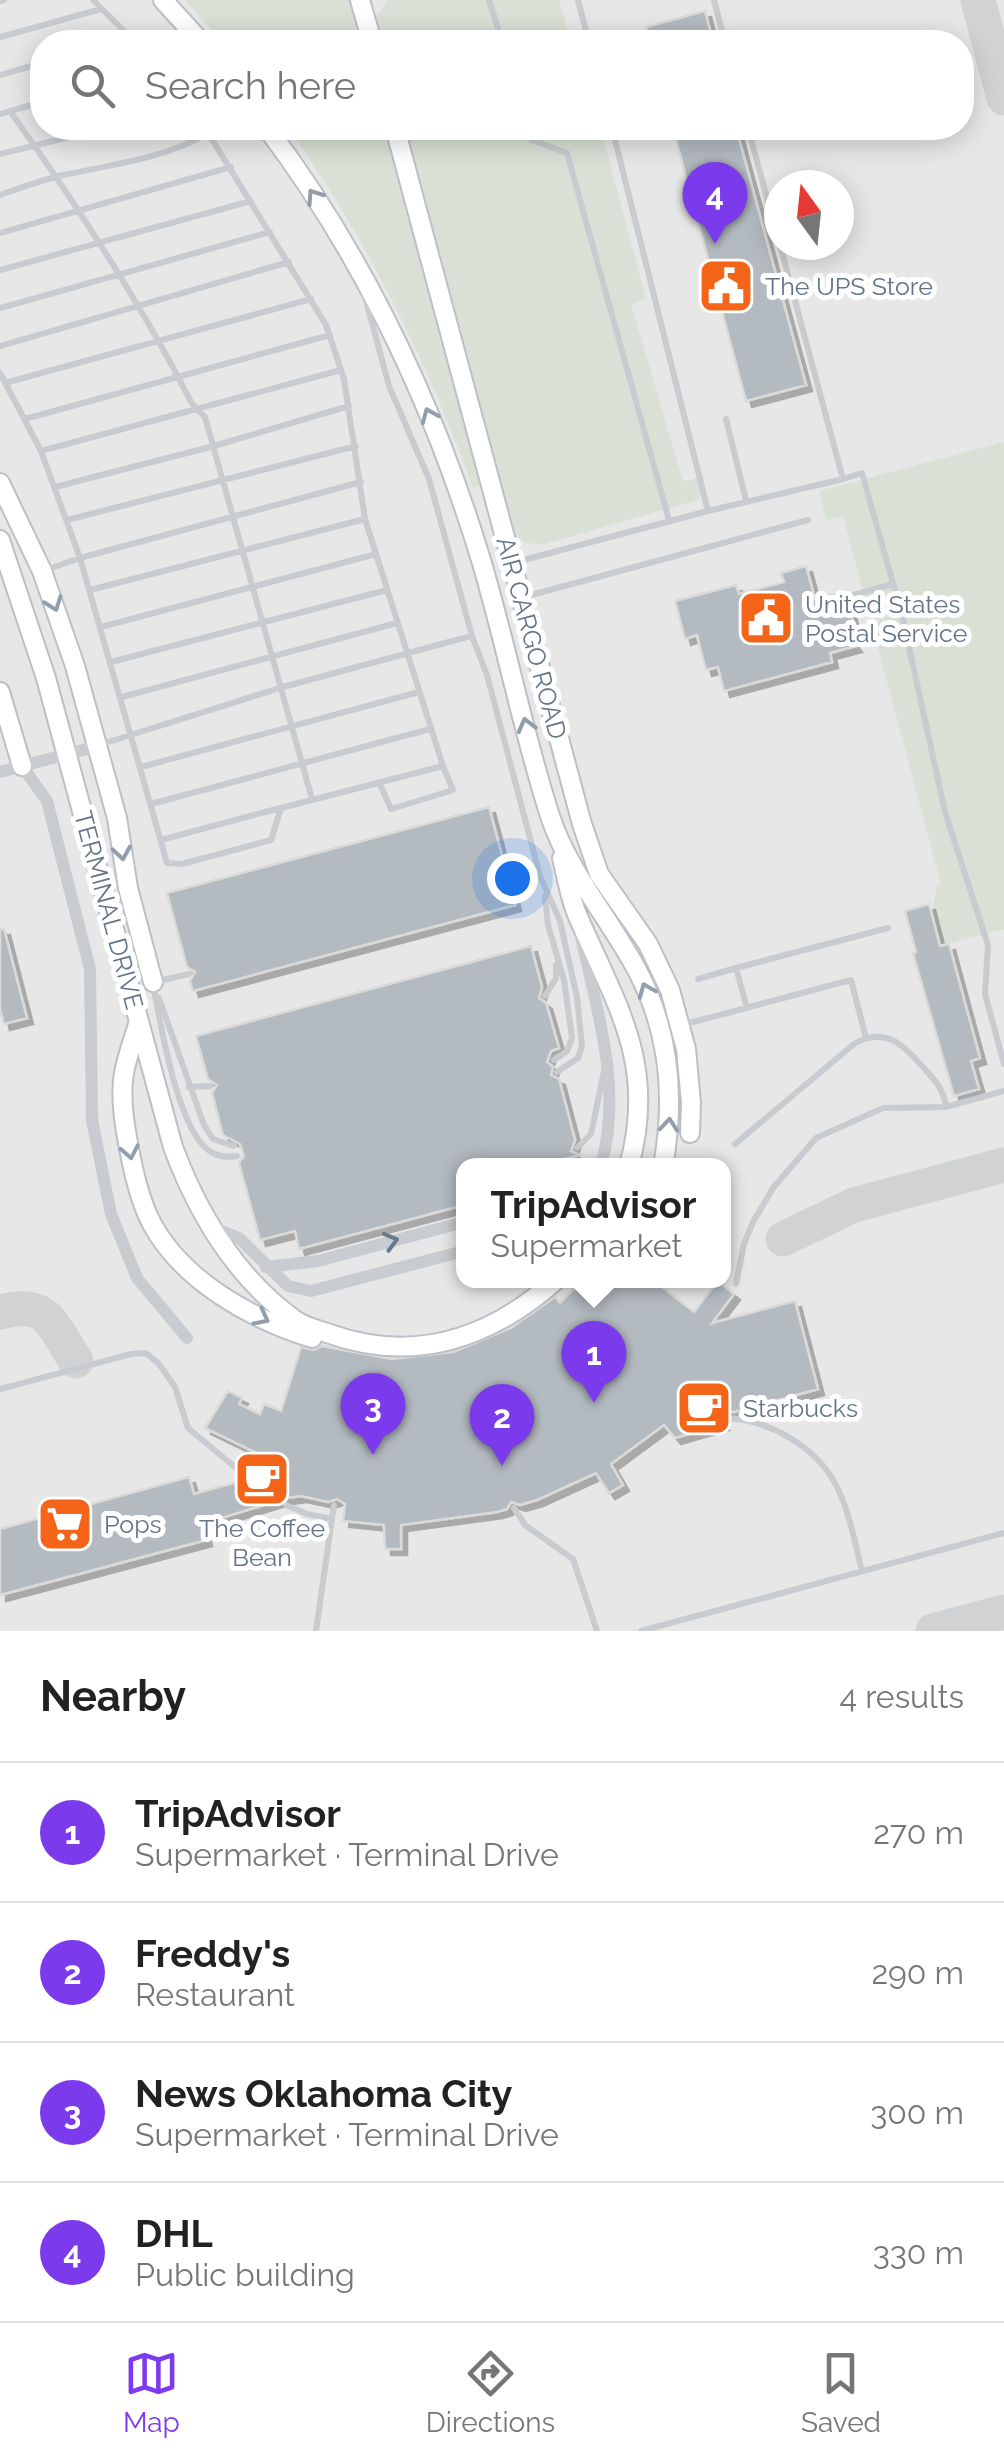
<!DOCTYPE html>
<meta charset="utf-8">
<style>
:root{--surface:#fff;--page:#f6f6f6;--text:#222;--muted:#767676;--line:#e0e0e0;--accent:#7c3aed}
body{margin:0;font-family:Raleway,sans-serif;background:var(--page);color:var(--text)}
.compass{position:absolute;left:764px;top:170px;width:90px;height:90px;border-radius:50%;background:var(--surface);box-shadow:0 5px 25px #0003;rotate:345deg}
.you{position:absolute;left:512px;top:878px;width:35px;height:35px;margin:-25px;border:8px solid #fff;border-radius:50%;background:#1a73e8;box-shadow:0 0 0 15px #1a73e833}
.badge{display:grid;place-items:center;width:65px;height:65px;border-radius:50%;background:var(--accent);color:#fff;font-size:32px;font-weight:700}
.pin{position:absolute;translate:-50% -82px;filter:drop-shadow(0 2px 5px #0008)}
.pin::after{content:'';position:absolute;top:52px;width:35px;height:30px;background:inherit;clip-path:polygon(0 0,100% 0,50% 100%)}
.popup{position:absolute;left:456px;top:1158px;width:275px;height:130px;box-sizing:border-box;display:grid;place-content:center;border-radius:20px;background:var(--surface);filter:drop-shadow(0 2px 8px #0005);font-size:32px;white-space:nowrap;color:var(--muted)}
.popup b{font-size:38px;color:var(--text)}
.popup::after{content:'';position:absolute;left:50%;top:100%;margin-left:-20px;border:20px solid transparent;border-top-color:var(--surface)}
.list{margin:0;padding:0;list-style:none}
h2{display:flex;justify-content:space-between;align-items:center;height:130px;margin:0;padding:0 40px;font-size:42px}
h2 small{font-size:32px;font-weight:400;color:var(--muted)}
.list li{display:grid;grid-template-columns:65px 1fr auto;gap:30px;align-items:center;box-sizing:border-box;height:140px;padding:0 40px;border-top:2px solid var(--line)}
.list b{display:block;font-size:38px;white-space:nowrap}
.list p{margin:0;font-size:32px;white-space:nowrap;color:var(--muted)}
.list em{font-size:32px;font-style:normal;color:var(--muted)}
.icon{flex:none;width:55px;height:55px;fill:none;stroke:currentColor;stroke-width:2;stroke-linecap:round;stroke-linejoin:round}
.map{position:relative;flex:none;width:1004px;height:1631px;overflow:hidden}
.search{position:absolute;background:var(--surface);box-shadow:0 5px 25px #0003;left:30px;right:30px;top:30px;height:110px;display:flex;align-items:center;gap:25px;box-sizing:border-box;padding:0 35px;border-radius:40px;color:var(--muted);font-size:38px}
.sheet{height:690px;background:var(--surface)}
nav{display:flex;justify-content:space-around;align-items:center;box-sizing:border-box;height:140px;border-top:2px solid var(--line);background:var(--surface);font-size:28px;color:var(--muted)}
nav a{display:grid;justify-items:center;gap:5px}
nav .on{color:var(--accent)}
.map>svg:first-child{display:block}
.built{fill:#e6e7e6;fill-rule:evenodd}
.green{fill:#d9e1d6}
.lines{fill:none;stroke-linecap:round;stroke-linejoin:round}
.taxiway{stroke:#d0d2d4;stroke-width:35}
.building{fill:#b3bac0;stroke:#dadad8;stroke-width:2.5;filter:url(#shadow)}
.secondary-casing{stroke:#bcc0c6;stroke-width:22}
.lane{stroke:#c8cbcf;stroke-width:6}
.street{stroke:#c8cbcf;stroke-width:12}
.secondary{stroke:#fff;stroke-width:18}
.oneway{stroke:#929eac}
.oneway2{stroke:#69798c}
.labels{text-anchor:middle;stroke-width:10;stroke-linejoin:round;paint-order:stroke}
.poi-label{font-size:25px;fill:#647589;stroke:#fff;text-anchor:start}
.street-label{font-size:25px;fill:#647589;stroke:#fff}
</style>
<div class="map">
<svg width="1004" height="1631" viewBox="0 0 1004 1631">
<defs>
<filter id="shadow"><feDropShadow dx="6" dy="6" stdDeviation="0" flood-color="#0004"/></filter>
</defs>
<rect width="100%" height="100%" fill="#f8f8f5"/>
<!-- built -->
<path class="built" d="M0 0H1004V1631H0ZM42 42H962V128H42ZM779 185H839V245H779ZM464 1166H724V1280H464Z"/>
<!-- green -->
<path class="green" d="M185 0H350L361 42H222Z
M388 0H559L571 42H379L376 16Z
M288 128H384L481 486 473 488C427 360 367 239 288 128Z
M401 128H584L586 133 601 129 646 299 631 304 683 481 704 477V491L697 500 545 544 526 543 512 532Z
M1004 442V929L942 945 933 910 937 886 941 884 843 516 826 520 819 491Z"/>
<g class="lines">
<!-- taxiway -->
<path class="taxiway" d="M978 0 1004 98
M783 1239 854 1205 1004 1165
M0 1312C49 1299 52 1325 76 1361
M933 1631 1004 1612"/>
</g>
<!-- building -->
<path class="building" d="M705 11 713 42H650L646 27Z
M673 128H736L806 385 746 401Z
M806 566 815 599 842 592 840 600 848 604 856 632 851 640 856 646 830 653 832 662 724 691 718 667 706 670 697 635 685 639 675 601 736 585 739 594 784 582 781 573Z
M489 807 509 882 504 891 513 896 515 905 193 991 190 981 195 972 187 967 167 893Z
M929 904 940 946 949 944 980 1058 971 1061 979 1089 954 1096 913 953 916 952 905 911Z
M0 929H4L27 1018 4 1024 0 1010Z
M531 946 542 987 539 998 546 1003 559 1048 551 1051 547 1062 553 1067 551 1075 559 1079 575 1140 571 1151 579 1155 540 1166H464V1205L299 1249 295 1231 260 1240 239 1163 244 1156 240 1144 223 1135 212 1093 217 1085 208 1079 196 1036Z
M583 1280H653L694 1312 718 1281 734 1294 712 1323 795 1301 818 1389 734 1412 723 1411 718 1418 723 1424 675 1438 664 1425 611 1464 623 1485 609 1493 596 1473 537 1500 520 1505 511 1502 507 1509 497 1512 401 1525V1549H385L384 1525 343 1521 345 1504 337 1499 328 1502 301 1496 286 1498 202 1524 206 1540 0 1595V1529L189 1477 194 1494 241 1481 248 1485 253 1483 263 1456 205 1428 228 1391 242 1398 239 1404 260 1414 264 1404 281 1411 301 1347 313 1350 322 1346 392 1359 453 1352 511 1328 555 1297 560 1303Z"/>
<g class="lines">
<!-- secondary casing -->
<g class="secondary-casing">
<path id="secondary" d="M163 0 201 42
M360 0 372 42
M267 128C364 257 434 405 481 560 506 644 523 732 550 816 569 874 612 921 639 974 670 1034 675 1100 663 1166
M395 128 582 824 599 874 648 944 670 990 686 1049 691 1103 690 1133
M0 483 42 571 75 666 117 818 128 888 153 982
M0 540 46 678 173 1147C198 1214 235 1277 295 1320 305 1327 319 1330 330 1334 415 1364 491 1338 556 1280
M0 692 22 766
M562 858C567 878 570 900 579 919 617 1006 657 1065 629 1166
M139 1021C134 1038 127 1056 124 1073 120 1094 124 1122 128 1143 133 1170 139 1199 152 1224 183 1281 251 1319 312 1338"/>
</g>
<!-- lane -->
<path class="lane" d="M93 0 135 42
M489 0 502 42
M578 0 589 42
M714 0 725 42
M0 1 4 0
M0 37 101 9
M0 75 42 63
M10 111C77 205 140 301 192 404L205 417 312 799
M0 114 42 102
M205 128 326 325 344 379 365 519 443 766 281 808 271 840 182 864 167 863 80 558 361 482
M528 128 532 140 567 153 669 520
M612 128 708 511 843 479 780 245
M748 128 779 242
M0 154 106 128
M0 195C20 188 39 181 59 176 108 165 165 159 208 133
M0 233 231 167
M0 270 251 201
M365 297 389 386 429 479 472 636 487 675 540 876 560 921 577 997 582 1046 578 1058 557 1072
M0 308 270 232
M0 346 289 262
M0 373 41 451 80 558 46 570
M5 383 311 299
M25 419 330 335
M726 419 746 500
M41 451 341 370
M843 479 862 473 903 619 945 812 988 945 985 994 1004 1064
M55 487 214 446 349 406
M67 520 356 446
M516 562 708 511
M90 590 365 519
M524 597 808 520
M846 597 893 584
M101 627 376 554
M858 639 904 626
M111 662 387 590
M122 697 397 623
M99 745 283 687 471 636
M141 767 419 692
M379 782 391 809 453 790 443 766
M151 804 430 729
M161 840 280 808
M511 889 540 876
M545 897 548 925 564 980 572 1038 567 1051 554 1060
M698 979 736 968
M154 982 189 974
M153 984C160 1022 177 1125 207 1149 216 1157 226 1158 237 1156
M545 996 556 978V965
M159 998 204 1125 213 1139 234 1146
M747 1008 736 968 888 928
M682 1025 851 980 866 1038
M189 1087 210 1086
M735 1144 854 1044C884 1026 903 1044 922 1066 934 1079 944 1089 946 1107
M577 1148 591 1134 604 1071
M736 1284 744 1244 753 1222 773 1188 816 1138 883 1108 946 1107 1004 1091
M0 1389 131 1354 146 1353 159 1364 175 1387 188 1428 248 1478
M725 1418C769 1419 819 1448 838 1489 850 1514 855 1544 862 1571
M286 1505 307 1514 331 1519
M514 1508 525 1525 573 1559 597 1631
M316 1631 334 1505
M641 1631 1004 1533"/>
<!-- street -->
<path class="street" d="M22 766 47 801 90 969 92 1120 111 1214 137 1278 187 1338
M0 772 98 746
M581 936C597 1012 623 1088 601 1166
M209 1226 239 1238 288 1286 311 1291 464 1251
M266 1267 318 1261 464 1222"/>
<!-- secondary -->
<use href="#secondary" class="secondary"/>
</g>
<!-- one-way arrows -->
<defs><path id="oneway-chevron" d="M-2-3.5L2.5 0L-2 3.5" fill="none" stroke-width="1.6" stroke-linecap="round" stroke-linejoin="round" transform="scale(2.5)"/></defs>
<g class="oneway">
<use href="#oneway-chevron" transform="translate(314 196) rotate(-124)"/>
<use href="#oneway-chevron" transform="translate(429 415) rotate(-113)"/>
<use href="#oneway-chevron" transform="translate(54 604) rotate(70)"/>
<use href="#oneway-chevron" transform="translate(526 725) rotate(-105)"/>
<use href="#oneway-chevron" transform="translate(122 853) rotate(81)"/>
<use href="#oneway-chevron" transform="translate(646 990) rotate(-112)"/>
<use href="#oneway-chevron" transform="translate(669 1125) rotate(-85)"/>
<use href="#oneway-chevron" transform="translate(130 1152) rotate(79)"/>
<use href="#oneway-chevron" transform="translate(262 1318) rotate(27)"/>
</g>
<use class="oneway2" href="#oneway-chevron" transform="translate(391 1241) rotate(-15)"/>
<!-- icons -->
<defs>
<g id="civic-square" transform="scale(2.875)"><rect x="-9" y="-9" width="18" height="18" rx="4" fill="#f4651a" stroke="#fff"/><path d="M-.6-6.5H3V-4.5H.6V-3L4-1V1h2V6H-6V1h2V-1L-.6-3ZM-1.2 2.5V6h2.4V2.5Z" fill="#fff"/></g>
<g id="cafe-square" transform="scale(2.875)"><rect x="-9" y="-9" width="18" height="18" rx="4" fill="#f4651a" stroke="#fff"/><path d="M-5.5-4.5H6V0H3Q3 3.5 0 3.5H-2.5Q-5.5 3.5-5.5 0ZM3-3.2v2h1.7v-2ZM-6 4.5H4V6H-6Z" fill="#fff"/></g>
<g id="supermarket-square" transform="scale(2.875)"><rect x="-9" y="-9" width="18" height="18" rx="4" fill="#f4651a" stroke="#fff"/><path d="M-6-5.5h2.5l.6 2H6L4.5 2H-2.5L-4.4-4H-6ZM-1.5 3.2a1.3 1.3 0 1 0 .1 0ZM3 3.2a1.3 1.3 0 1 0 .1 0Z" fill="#fff"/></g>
</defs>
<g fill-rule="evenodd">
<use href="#civic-square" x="726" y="286"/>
<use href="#civic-square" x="766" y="618"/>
<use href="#cafe-square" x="704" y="1408"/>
<use href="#cafe-square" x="262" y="1479"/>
<use href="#supermarket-square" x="65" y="1524"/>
</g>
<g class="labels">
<!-- poi labels -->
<g class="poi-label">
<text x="765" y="295">The UPS Store</text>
<text x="805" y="613">United States<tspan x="805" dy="29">Postal Service</tspan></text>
<text x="743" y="1417">Starbucks</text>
<text x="104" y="1533">Pops</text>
<text x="262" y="1537" text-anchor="middle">The Coffee<tspan x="262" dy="29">Bean</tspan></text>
</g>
<!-- street labels -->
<g class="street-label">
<text transform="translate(532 638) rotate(75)" y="9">AIR CARGO ROAD</text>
<text transform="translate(109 910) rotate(75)" y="9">TERMINAL DRIVE</text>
</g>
</g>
</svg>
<svg class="compass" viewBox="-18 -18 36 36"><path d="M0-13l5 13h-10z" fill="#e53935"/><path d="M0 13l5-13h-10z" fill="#767676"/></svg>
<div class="you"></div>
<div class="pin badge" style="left:594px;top:1403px">1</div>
<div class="popup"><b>TripAdvisor</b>Supermarket</div>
<div class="pin badge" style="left:502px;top:1466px">2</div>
<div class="pin badge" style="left:373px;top:1455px">3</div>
<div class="pin badge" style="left:715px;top:244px">4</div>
<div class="search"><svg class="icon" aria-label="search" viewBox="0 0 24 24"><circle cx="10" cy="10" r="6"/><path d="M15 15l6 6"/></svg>Search here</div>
</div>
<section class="sheet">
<h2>Nearby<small>4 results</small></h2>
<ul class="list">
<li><span class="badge">1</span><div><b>TripAdvisor</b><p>Supermarket · Terminal Drive</p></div><em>270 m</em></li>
<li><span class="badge">2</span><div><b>Freddy's</b><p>Restaurant</p></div><em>290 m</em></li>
<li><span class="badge">3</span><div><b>News Oklahoma City</b><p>Supermarket · Terminal Drive</p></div><em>300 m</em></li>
<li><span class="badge">4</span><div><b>DHL</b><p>Public building</p></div><em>330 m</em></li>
</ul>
</section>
<nav>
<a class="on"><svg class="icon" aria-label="map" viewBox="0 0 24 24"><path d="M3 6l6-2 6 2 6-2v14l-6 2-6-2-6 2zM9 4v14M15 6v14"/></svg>Map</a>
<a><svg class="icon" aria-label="directions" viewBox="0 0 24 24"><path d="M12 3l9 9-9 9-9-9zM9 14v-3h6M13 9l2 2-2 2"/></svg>Directions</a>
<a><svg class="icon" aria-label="saved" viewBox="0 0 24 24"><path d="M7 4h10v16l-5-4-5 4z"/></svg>Saved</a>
</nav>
